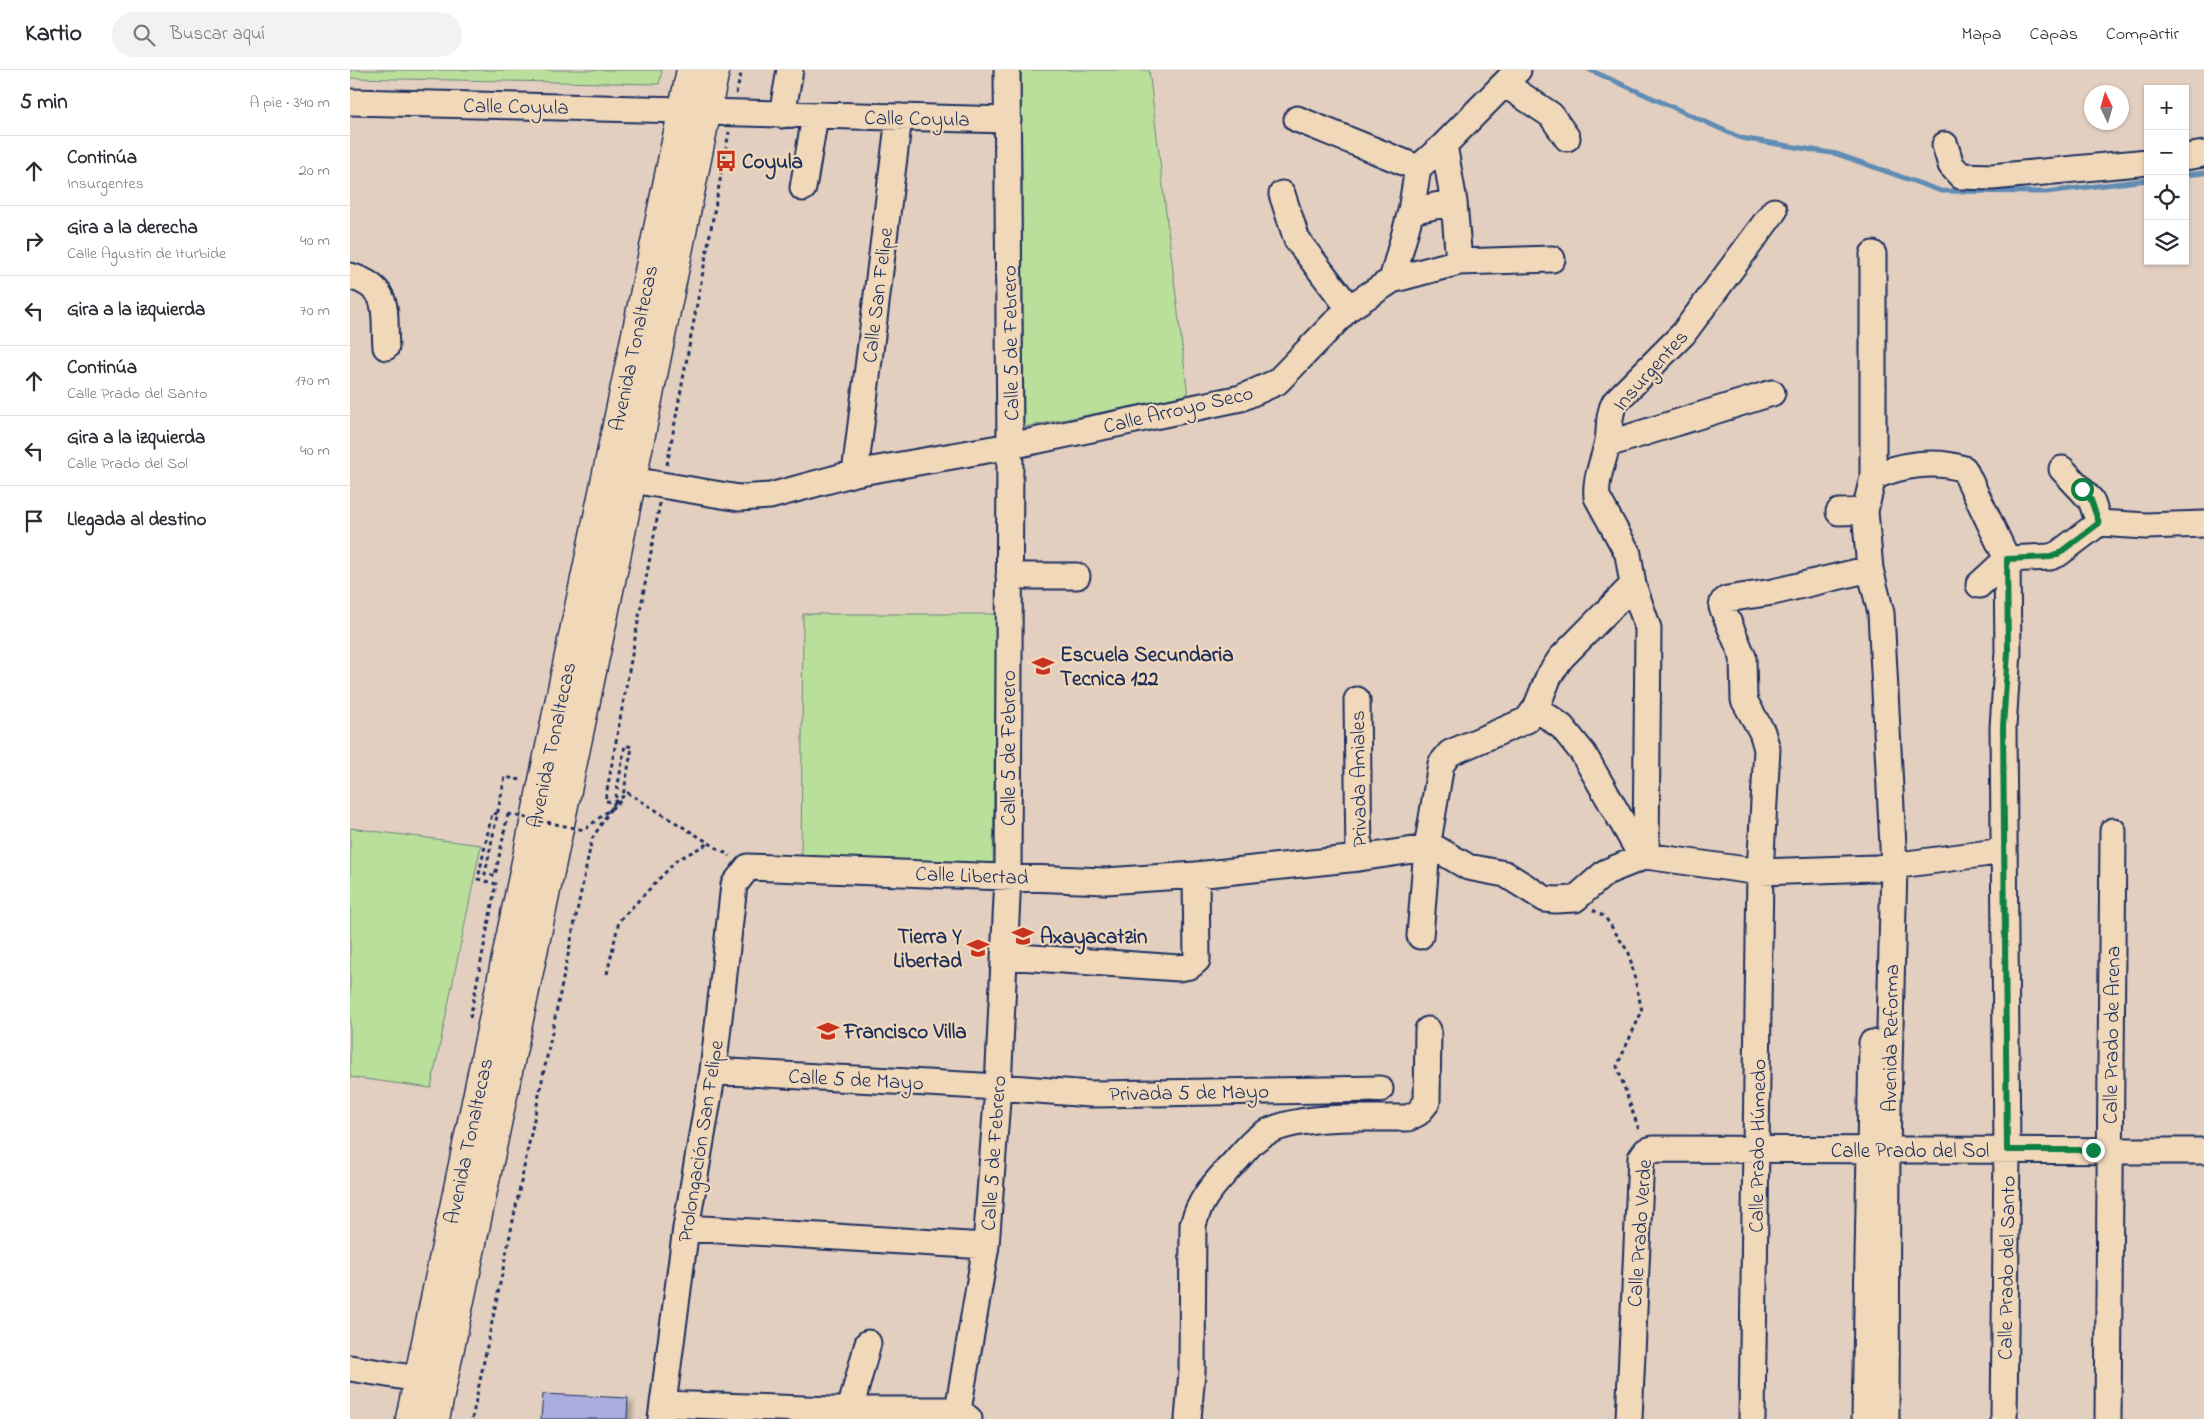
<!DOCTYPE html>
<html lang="es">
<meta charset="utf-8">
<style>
:root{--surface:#fff;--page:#f2f2f3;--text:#2b2b33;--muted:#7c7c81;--line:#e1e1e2}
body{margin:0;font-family:"Indie Flower",sans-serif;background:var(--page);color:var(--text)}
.controls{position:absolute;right:15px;top:15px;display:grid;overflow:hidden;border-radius:0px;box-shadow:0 1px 4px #0004}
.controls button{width:45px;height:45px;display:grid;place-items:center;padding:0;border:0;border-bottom:1px solid var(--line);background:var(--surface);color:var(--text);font:25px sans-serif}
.compass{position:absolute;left:1734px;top:15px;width:45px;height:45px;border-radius:50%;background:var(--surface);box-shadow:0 1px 4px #0004;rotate:355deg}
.stop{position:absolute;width:15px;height:15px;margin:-11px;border:4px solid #0b8043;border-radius:50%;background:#fff}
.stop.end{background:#0b8043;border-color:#fff;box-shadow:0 1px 5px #0008}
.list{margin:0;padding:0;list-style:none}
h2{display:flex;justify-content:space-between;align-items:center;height:65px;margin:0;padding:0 20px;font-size:21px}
h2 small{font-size:16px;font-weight:400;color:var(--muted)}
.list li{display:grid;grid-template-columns:32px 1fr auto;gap:15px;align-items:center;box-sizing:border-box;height:70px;padding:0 20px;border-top:1px solid var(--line)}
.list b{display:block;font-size:19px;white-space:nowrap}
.list p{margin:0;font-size:16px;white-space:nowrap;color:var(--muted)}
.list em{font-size:16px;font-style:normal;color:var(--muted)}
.icon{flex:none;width:28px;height:28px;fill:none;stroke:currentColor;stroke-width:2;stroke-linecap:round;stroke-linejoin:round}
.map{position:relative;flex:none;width:1854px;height:1349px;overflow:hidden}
header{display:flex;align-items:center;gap:30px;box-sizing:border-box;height:70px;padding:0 25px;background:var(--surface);border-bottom:1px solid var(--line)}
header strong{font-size:24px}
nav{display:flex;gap:28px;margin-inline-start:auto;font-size:18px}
.search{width:350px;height:45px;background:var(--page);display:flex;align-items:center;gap:12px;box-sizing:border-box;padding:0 18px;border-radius:28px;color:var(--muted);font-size:19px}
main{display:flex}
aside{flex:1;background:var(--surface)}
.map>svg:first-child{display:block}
.green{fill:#b9df9a;stroke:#6a877c}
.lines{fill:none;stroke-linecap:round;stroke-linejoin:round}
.stream{stroke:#608cb4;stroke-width:5}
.building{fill:#abadde;stroke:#1b2f5e;filter:url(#shadow)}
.minor-casing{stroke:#1b2f5e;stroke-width:29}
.major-casing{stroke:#1b2f5e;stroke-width:31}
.path{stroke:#1b2f5e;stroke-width:3;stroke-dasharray:4 4;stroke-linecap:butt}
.minor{stroke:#f1d8b9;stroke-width:25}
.major{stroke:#f1d8b9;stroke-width:28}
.path-bridge{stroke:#1b2f5e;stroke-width:3;stroke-dasharray:4 4;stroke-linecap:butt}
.route{stroke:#0b8043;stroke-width:6}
.labels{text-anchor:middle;stroke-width:4.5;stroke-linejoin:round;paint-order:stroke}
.street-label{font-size:21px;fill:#1b2f5e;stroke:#f1d8b9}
.poi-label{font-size:21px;font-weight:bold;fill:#1b2f5e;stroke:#f1d8b9;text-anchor:start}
</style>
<header>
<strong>Kartio</strong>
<div class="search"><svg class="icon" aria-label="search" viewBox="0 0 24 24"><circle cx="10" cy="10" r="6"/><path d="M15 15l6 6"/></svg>Buscar aquí</div>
<nav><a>Mapa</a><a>Capas</a><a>Compartir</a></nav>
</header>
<main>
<aside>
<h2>5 min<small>A pie · 340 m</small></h2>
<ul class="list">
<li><svg class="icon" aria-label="ahead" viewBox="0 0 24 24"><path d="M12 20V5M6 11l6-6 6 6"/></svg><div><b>Continúa</b><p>Insurgentes</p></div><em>20 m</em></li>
<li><svg class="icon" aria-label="right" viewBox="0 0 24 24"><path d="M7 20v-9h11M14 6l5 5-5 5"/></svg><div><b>Gira a la derecha</b><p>Calle Agustín de Iturbide</p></div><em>40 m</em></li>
<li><svg class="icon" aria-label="left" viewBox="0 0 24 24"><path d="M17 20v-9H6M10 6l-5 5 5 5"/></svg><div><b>Gira a la izquierda</b></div><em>70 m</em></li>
<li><svg class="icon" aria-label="ahead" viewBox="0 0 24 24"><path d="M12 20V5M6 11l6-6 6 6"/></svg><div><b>Continúa</b><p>Calle Prado del Santo</p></div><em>170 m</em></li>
<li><svg class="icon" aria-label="left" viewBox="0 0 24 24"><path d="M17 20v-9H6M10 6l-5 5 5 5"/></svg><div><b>Gira a la izquierda</b><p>Calle Prado del Sol</p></div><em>40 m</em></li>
<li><svg class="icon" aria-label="arrive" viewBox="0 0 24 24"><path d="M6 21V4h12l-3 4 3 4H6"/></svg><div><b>Llegada al destino</b></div></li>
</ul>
</aside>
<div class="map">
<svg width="1854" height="1349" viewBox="0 0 1854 1349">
<defs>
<filter id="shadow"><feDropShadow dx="4.5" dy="4.5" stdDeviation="2.5" flood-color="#0004"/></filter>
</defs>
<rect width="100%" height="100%" fill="#e3cfc0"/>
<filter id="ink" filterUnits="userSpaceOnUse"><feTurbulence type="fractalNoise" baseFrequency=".02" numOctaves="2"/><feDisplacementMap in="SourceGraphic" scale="10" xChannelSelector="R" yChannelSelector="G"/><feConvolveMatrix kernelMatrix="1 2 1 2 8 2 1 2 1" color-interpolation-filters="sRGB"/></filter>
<g filter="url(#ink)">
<!-- green -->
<path class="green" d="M0 0H312L309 14 0 8Z
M671 0H799L838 326 674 357Z
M453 544H646L643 794 451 797Z
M0 758 131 775 81 1018 0 1007Z"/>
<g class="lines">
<!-- stream -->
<path class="stream" d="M1240 0 1391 68 1487 84 1591 121 1696 122 1798 110
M1835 105 1854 103"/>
</g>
<!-- building -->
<path class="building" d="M193 1324 278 1328 277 1349H191Z"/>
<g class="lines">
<!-- minor casing -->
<g class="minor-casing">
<path id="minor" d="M1156 15 1201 45 1217 68
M0 32 333 40
M356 42 658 50
M432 45 440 0
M947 49 1068 98
M1094 75 1104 132 1109 192
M1595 75 1601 95 1611 106 1642 107 1798 92
M1835 87 1854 84
M453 118 465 46
M932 124 947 170 999 238
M1061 141 1104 132
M0 206C43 219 33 241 36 277
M1042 210 1061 141 1068 98 1094 75 1168 0
M1258 374 1422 323
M1712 399 1741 430 1749 453
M505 403 549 47
M1523 407V184
M282 410 389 428 420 426 505 403 660 376 891 328 927 312 999 238 1042 210 1109 192 1202 189
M1489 442 1515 441
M659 506H727
M1629 515 1657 489 1700 487 1708 484 1749 453 1796 456 1854 454
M1007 630 1009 788
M1186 638 1212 657 1233 683 1292 787
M1296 786 1298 558 1283 515 1278 484 1247 427C1245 409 1253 393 1257 375 1261 361 1257 346 1265 332L1333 264 1424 141
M1070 866 1077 778 1091 694 1100 683 1177 650 1186 638 1199 606 1211 588 1283 515
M654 886 829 898 840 896 847 890 846 805
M363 1001 648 1017 740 1024 1030 1019
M336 1158 636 1176
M0 1298 68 1309
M313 1334 483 1340H608
M500 1340 518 1273
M311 1349 336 1158 363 1001 384 815 398 797 756 811 846 805 1009 788 1077 778 1087 779 1118 797 1155 804 1195 829 1205 830 1225 829 1256 802 1296 786 1410 802 1527 798 1654 781
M619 1349 608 1340 636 1176 648 1017 658 806 660 376 657 0
M838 1349 842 1302 843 1155C850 1129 862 1117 879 1098 888 1089 896 1078 905 1070 937 1042 1017 1049 1058 1048L1068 1043 1077 1032 1078 960
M1279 1349 1291 1088 1296 1081 1303 1079 1854 1081
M1402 1349 1410 802 1417 679 1412 662 1394 630 1393 587 1372 537 1373 532 1377 529 1423 522 1520 499
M1515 1349 1522 973
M1536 1349 1537 1079 1544 796 1531 543 1520 499 1515 441 1523 407C1550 395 1585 389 1614 399L1657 489 1658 582 1653 657 1657 1080 1654 1349
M1758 1349 1763 761"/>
</g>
<!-- major casing -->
<g class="major-casing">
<path id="major" d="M60 1349 341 0
M85 1349 266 487 365 0"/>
</g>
<!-- path -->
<path class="path" d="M386 24 392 0
M317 395 379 62
M310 433 255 731 265 732 278 723 380 786
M158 744 145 806 135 804 155 707 171 710
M1243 840 1255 847 1279 883 1292 941 1267 996 1290 1063
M257 904 269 851 327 790 357 774
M120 948 146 814 128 809 142 743 148 744
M122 1349 242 769 265 732 275 675 282 677 273 726"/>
<!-- minor -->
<use href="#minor" class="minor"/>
<!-- major -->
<use href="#major" class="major"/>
<!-- path-bridge -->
<path class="path-bridge" d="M158 744 234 760 272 730"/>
</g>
</g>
<g class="lines" filter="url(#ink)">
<!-- route -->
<path class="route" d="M1732 419 1741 430 1749 453 1708 484 1700 487 1657 489 1658 582 1653 657 1657 1080H1743"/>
</g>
<!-- icons -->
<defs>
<g id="bus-bare" transform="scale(1.725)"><path d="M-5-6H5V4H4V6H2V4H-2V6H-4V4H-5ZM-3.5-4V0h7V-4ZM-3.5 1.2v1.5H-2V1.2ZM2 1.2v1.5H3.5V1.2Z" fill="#c8321e" stroke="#f1d8b9" stroke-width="2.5" paint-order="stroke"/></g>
<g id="school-bare" transform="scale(1.725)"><path d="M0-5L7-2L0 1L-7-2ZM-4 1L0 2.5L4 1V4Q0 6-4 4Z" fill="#c8321e" stroke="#f1d8b9" stroke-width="2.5" paint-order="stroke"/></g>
</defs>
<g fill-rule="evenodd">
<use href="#bus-bare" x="376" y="91"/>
<use href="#school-bare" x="693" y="596"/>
<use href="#school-bare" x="673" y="866"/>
<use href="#school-bare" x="628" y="878"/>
<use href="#school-bare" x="478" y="961"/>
</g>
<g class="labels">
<!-- street labels -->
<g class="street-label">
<text transform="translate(166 36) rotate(1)" y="7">Calle Coyula</text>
<text transform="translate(567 48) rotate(1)" y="7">Calle Coyula</text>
<text transform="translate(527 225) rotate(-83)" y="7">Calle San Felipe</text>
<text transform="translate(660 273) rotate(-91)" y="7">Calle 5 de Febrero</text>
<text transform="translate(283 278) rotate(-78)" y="7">Avenida Tonaltecas</text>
<text transform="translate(1300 300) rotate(-48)" y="7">Insurgentes</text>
<text transform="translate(828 339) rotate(-13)" y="7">Calle Arroyo Seco</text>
<text transform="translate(201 675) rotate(-78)" y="7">Avenida Tonaltecas</text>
<text transform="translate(658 678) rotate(-90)" y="7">Calle 5 de Febrero</text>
<text transform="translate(1008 709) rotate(-91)" y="7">Privada Amiales</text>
<text transform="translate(622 805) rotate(2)" y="7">Calle Libertad</text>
<text transform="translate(1761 965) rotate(-89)" y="7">Calle Prado de Arena</text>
<text transform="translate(1540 968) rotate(-89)" y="7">Avenida Reforma</text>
<text transform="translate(506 1009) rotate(3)" y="7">Calle 5 de Mayo</text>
<text transform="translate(839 1022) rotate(-1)" y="7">Privada 5 de Mayo</text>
<text transform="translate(118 1071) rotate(-78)" y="7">Avenida Tonaltecas</text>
<text transform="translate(350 1071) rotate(-81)" y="7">Prolongación San Felipe</text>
<text transform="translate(1407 1076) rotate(-89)" y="7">Calle Prado Húmedo</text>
<text x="1560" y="1087">Calle Prado del Sol</text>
<text transform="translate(643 1083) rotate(-86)" y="7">Calle 5 de Febrero</text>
<text transform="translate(1289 1163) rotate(-86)" y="7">Calle Prado Verde</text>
<text transform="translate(1656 1198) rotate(-89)" y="7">Calle Prado del Santo</text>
</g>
<!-- poi labels -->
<g class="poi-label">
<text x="392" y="98">Coyula</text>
<text x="710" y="591">Escuela Secundaria<tspan x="710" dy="24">Tecnica 122</tspan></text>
<text x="612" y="873" text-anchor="end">Tierra Y<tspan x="612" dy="24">Libertad</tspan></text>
<text x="690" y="873">Axayacatzin</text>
<text x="494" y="968">Francisco Villa</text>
</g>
</g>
</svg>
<div class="controls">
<button>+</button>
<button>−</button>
<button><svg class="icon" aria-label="locate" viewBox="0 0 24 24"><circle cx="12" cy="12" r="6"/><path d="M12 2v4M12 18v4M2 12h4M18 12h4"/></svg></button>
<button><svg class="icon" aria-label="layers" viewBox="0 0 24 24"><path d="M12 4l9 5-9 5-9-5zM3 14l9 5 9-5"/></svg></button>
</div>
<svg class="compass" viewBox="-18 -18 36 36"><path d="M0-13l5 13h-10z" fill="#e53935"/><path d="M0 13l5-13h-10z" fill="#7c7c81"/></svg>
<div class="stop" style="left:1732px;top:419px"></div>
<div class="stop end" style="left:1743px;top:1080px"></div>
</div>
</main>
